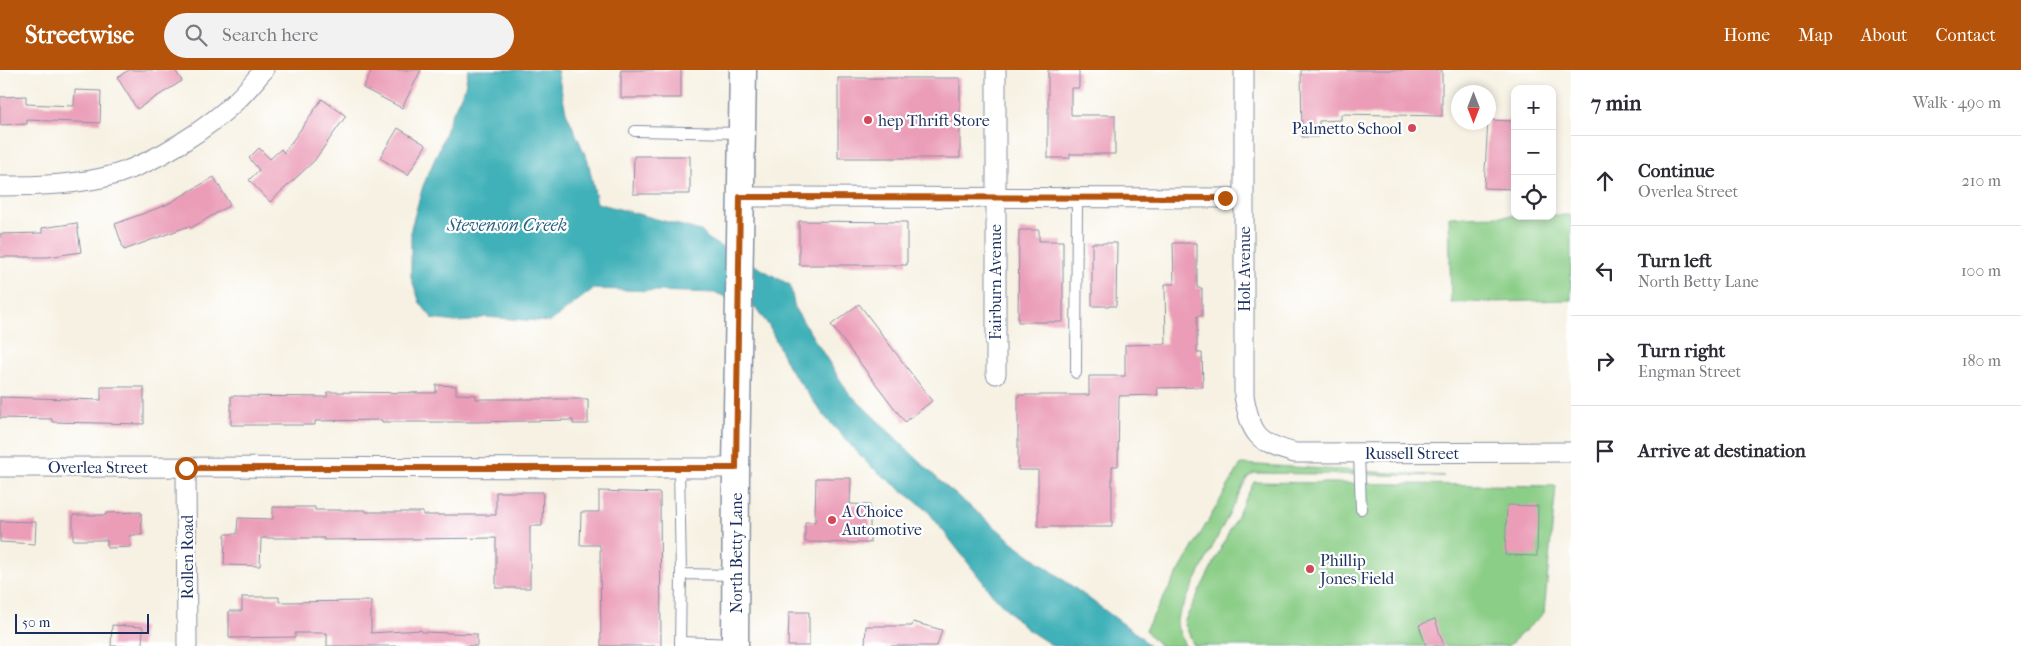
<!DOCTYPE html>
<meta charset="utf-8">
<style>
:root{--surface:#fff;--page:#f2f2f3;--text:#2b2b33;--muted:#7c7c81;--line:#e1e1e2;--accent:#b45309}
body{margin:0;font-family:"IM FELL French Canon",serif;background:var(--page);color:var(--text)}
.controls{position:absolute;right:15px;top:15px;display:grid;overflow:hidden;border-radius:10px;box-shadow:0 2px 8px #0003}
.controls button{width:45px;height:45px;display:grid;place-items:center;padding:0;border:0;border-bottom:1px solid var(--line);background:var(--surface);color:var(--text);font:25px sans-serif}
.compass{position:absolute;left:1451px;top:15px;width:45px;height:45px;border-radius:50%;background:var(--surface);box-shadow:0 2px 8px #0003;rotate:180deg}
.scale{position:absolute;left:15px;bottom:12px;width:134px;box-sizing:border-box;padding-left:5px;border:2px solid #1b2f5e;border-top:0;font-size:14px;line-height:18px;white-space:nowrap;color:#1b2f5e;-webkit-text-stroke:4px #fff;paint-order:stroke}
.stop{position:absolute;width:15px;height:15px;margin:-11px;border:4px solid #b45309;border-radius:50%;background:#fff}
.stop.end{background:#b45309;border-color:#fff;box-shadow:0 1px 5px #0008}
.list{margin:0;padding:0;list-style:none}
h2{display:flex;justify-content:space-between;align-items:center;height:65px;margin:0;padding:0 20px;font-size:21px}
h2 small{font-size:16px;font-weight:400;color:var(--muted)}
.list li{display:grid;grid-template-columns:32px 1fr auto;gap:15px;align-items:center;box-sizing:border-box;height:90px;padding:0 20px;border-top:1px solid var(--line)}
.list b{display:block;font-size:19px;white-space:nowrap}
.list p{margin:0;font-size:16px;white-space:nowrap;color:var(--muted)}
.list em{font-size:16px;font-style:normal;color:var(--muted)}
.icon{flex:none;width:28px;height:28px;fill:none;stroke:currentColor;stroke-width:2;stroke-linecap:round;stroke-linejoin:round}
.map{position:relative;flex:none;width:1571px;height:576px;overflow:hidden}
header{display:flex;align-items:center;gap:30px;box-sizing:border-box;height:70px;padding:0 25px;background:var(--accent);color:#fff}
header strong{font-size:24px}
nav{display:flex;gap:28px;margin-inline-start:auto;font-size:18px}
.search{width:350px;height:45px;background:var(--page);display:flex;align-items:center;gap:12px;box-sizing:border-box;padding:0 18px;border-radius:28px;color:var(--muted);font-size:19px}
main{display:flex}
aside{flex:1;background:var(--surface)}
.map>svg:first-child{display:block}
.green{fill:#8bce87;stroke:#537e72}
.water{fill:#41b1b8;stroke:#2e708b}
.building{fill:#eb9db8}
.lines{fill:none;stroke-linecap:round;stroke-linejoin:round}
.lane-casing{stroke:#8890a0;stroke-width:12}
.street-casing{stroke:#8890a0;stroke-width:21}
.secondary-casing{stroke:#8890a0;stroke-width:29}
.lane{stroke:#fff;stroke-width:10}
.street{stroke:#fff;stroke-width:19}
.secondary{stroke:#fff;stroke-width:26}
.route{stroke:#b45309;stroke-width:6}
.poi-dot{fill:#d1495b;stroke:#fff;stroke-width:2}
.labels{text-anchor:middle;stroke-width:4.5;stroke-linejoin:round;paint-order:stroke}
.poi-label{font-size:16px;fill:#1b2f5e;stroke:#fff;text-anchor:start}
.street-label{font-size:16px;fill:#1b2f5e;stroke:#fff}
.water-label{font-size:18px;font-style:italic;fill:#2a6382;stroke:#fff}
</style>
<header>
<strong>Streetwise</strong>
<div class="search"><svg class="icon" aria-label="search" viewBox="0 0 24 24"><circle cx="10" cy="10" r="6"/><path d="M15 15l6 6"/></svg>Search here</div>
<nav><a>Home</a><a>Map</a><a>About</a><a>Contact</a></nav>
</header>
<main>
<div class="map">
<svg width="1571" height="576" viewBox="0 0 1571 576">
<rect width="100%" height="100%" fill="#fff"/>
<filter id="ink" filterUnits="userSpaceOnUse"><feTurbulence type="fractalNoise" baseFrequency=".02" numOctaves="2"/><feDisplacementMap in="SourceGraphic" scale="10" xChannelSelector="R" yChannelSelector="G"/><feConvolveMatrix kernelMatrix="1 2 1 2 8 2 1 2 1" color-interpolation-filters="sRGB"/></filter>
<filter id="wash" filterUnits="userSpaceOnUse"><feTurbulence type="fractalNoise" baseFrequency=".0096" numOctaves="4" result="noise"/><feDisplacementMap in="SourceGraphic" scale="20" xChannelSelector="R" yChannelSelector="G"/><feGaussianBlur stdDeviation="1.12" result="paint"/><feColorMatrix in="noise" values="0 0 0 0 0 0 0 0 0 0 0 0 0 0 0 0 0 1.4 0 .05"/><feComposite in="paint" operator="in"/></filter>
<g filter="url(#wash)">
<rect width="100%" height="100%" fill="#f6f1e2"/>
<!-- green -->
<path class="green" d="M1552 145H1571V230L1451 233 1449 147Z
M1241 394 1444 406 1254 403 1247 408 1177 548V556L1185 576H1160L1145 560Z
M1254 412 1556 416 1544 543 1508 576H1194L1184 552Z"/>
<!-- water -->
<path class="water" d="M468 0H557L566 42 588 91 597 133 701 161 711 171 790 215 795 239 848 322 943 414 1019 477 1141 567 1149 576H1053L1025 558 993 525 927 440 869 395 825 347 789 298 769 256 756 238 716 223 593 219 550 252 485 247 471 251 455 252 433 249 420 233 411 207V158L423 116 440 77 450 48 465 17Z"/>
<g id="blocks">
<!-- building -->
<path class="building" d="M129 0H175L182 11 137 39 117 7Z
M372 0H421L402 38 363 18Z
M621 0H681V28H621Z
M1048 0H1079V18H1071V45H1115V84H1070V88H1048Z
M1301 0H1442V46L1341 44V50L1319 51V67H1302Z
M838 8H960V88H838Z
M75 20 101 21 100 53 27 50V54L0 55V27L26 26V34L74 36Z
M322 29 346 46 314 91 270 132 249 110 259 100 249 88 259 78 270 89 281 79 284 83Z
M1488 50 1515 51V119L1484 118Z
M398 58 426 75 408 105 380 88Z
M634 86H690V124H633Z
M214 107 230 135 191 158 189 156 124 180 115 154 166 135Z
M799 151 907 152V195H799Z
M77 153 81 182 48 187H0V164L42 163V158Z
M1019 160H1039V171H1063V252H1018Z
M1092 173H1117L1116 236H1092Z
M1173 173H1197V218H1202V246H1197V283H1202L1203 317 1157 318 1158 325 1119 326 1118 396H1112V457H1038V400H1018V325H1089V306H1125V275L1166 274 1165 214H1174Z
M859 234 932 331 905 352 831 255Z
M436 315 456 316V324L476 325V329H588V354H573V350L476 352H382V350L315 351V355H231V326L327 327V322L436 323Z
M101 317H144V354L52 352V349L0 348V327L101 330Z
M816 408H851L850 434 870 435V473L805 472V452H815Z
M599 421 660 423 661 576H601L600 475H580L581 442H599Z
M496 422H543L542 456H530V518H496V468L324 470V468H261L260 496 224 495 225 464H237L238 448 273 449V437H315V440H366V442H423V445H496Z
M1507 435 1538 436 1537 486 1505 485Z
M141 442 142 465H130L131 477 107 478V470H73V445H106V443Z
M0 451 36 452 35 474 0 472Z
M242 527H279V532L371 531V563L421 560 422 562 477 564V576H327V563H295V567L229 568V541H242Z
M789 542H809V576H788Z
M1435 549 1444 576H1426L1419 555Z
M913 552 942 560 937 576H865L866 556H912Z
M112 555 143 557 142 576H111Z"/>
</g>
</g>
<g filter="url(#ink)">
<use href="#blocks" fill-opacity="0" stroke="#8890a0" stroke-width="1"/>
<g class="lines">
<!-- lane casing -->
<g class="lane-casing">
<path id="lane" d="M635 61 740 63
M1076 303 1077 127
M1359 383 1361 439
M679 398 681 504 734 505
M681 572 735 574
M680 576 681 504"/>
</g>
<!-- street casing -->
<g class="street-casing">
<path id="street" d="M1244 0V326C1251 364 1257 373 1295 383L1571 382
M0 116C38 116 80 115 117 104 157 91 206 60 236 31 246 22 255 10 264 0
M740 127 1244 128
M996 304V0
M0 397 736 398
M186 398 187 576"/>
</g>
<!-- secondary casing -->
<g class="secondary-casing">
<path id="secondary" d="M735 576 736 398 743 0"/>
</g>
<!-- lane -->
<use href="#lane" class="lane"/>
<!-- street -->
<use href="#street" class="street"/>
<!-- secondary -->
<use href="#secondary" class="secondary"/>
</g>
</g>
<g class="lines" filter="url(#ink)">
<!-- route -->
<path class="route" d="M186 398H736L740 127 1225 128"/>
</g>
<!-- markers -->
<g class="poi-dot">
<circle cx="868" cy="50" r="5"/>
<circle cx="1412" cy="58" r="5"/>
<circle cx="832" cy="450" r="5"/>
<circle cx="1310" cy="499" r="5"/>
</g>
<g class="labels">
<!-- poi labels -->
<g class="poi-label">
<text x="878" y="56">hep Thrift Store</text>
<text x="1402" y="64" text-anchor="end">Palmetto School</text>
<text x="842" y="447">A Choice<tspan x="842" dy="18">Automotive</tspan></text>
<text x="1320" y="496">Phillip<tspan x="1320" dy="18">Jones Field</tspan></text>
</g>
<!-- street labels -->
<g class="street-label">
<text transform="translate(1244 199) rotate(-90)" y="6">Holt Avenue</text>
<text transform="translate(995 212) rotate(-90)" y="6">Fairburn Avenue</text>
<text x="1412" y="389">Russell Street</text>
<text x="98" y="403">Overlea Street</text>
<text transform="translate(736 483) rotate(-90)" y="6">North Betty Lane</text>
<text transform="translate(187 487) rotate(-90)" y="6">Rollen Road</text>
</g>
<!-- water labels -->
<g class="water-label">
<text x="507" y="161">Stevenson Creek</text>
</g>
</g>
</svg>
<div class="controls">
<button>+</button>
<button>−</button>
<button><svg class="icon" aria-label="locate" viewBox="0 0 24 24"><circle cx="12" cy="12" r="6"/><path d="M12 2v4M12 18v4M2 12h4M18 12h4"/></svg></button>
</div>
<svg class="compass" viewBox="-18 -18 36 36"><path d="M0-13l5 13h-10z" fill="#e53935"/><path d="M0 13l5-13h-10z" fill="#7c7c81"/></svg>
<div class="scale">50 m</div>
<div class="stop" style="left:186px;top:398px"></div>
<div class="stop end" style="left:1225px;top:128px"></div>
</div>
<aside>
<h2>7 min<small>Walk · 490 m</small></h2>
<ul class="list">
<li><svg class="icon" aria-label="ahead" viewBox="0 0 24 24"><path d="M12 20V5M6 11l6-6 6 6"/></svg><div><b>Continue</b><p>Overlea Street</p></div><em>210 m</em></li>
<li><svg class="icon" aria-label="left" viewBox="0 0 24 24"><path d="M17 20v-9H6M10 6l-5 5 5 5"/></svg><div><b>Turn left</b><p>North Betty Lane</p></div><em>100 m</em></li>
<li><svg class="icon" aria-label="right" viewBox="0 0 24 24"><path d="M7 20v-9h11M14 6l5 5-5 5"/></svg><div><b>Turn right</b><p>Engman Street</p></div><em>180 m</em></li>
<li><svg class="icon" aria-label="arrive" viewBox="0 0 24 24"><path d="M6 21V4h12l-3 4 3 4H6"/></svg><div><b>Arrive at destination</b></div></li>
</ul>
</aside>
</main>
